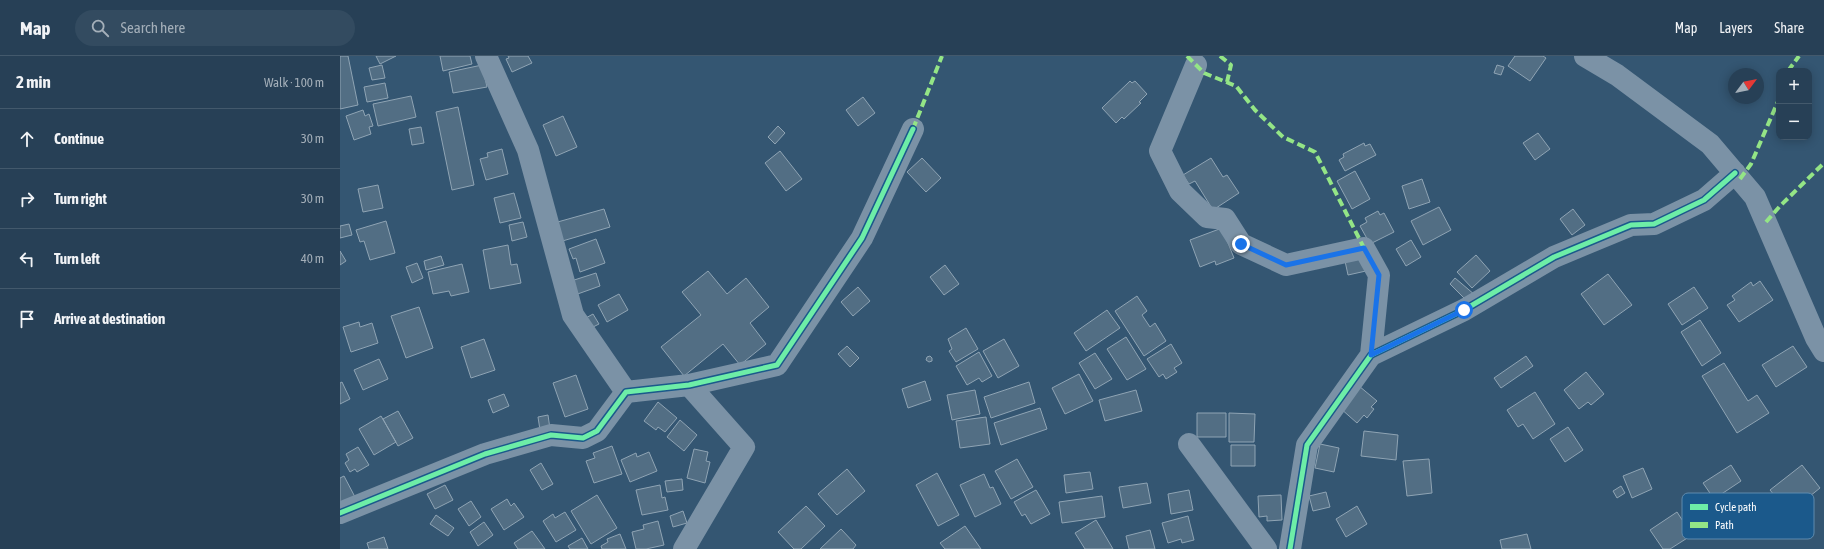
<!DOCTYPE html>
<meta charset="utf-8">
<style>
:root{--surface:#274056;--page:#334b60;--text:#f1f3f6;--muted:#a4afb9;--line:#43596c}
body{margin:0;font-family:"Asap Condensed",sans-serif;background:var(--page);color:var(--text)}
.controls{position:absolute;right:12px;top:12px;display:grid;overflow:hidden;border-radius:8px;box-shadow:0 2px 10px #0003}
.controls button{width:36px;height:36px;display:grid;place-items:center;padding:0;border:0;border-bottom:1px solid var(--line);background:var(--surface);color:var(--text);font:20px sans-serif}
.compass{position:absolute;left:1388px;top:12px;width:36px;height:36px;border-radius:50%;background:var(--surface);box-shadow:0 2px 10px #0003;rotate:58deg}
.stop{position:absolute;width:12px;height:12px;margin:-9px;border:3px solid #1a73e8;border-radius:50%;background:#fff}
.stop.end{background:#1a73e8;border-color:#fff;box-shadow:0 1px 4px #0008}
.list{margin:0;padding:0;list-style:none}
h2{display:flex;justify-content:space-between;align-items:center;height:52px;margin:0;padding:0 16px;font-size:17px}
h2 small{font-size:13px;font-weight:400;color:var(--muted)}
.list li{display:grid;grid-template-columns:26px 1fr auto;gap:12px;align-items:center;box-sizing:border-box;height:60px;padding:0 16px;border-top:1px solid var(--line)}
.list b{display:block;font-size:15px;white-space:nowrap}
.list em{font-size:13px;font-style:normal;color:var(--muted)}
.icon{flex:none;width:22px;height:22px;fill:none;stroke:currentColor;stroke-width:2;stroke-linecap:round;stroke-linejoin:round}
.map{position:relative;flex:none;width:1484px;height:493px;overflow:hidden}
header{display:flex;align-items:center;gap:24px;box-sizing:border-box;height:56px;padding:0 20px;background:var(--surface);border-bottom:1px solid var(--line)}
header strong{font-size:19px}
nav{display:flex;gap:22px;margin-inline-start:auto;font-size:14px}
.search{width:280px;height:36px;background:var(--page);display:flex;align-items:center;gap:10px;box-sizing:border-box;padding:0 14px;border-radius:22px;color:var(--muted);font-size:15px}
main{display:flex}
aside{flex:1;background:var(--surface)}
.map>svg:first-child{display:block}
.building{fill:#526e84;stroke:#8fa4b4}
.lines{fill:none;stroke-linecap:round;stroke-linejoin:round}
.street{stroke:#7b92a6;stroke-width:22}
.quiet{stroke:#94e586;stroke-width:4;stroke-dasharray:8 4;stroke-linecap:butt}
.cycleway-casing{stroke:#1b598b;stroke-width:8}
.cycleway{stroke:#6deda7;stroke-width:5}
.route{stroke:#1a73e8;stroke-width:5}
.key{fill:#1b598b;stroke:#5f8bae;stroke-width:1}
.key-label{font-size:11px;fill:#fff}
</style>
<header>
<strong>Map</strong>
<div class="search"><svg class="icon" aria-label="search" viewBox="0 0 24 24"><circle cx="10" cy="10" r="6"/><path d="M15 15l6 6"/></svg>Search here</div>
<nav><a>Map</a><a>Layers</a><a>Share</a></nav>
</header>
<main>
<aside>
<h2>2 min<small>Walk · 100 m</small></h2>
<ul class="list">
<li><svg class="icon" aria-label="ahead" viewBox="0 0 24 24"><path d="M12 20V5M6 11l6-6 6 6"/></svg><div><b>Continue</b></div><em>30 m</em></li>
<li><svg class="icon" aria-label="right" viewBox="0 0 24 24"><path d="M7 20v-9h11M14 6l5 5-5 5"/></svg><div><b>Turn right</b></div><em>30 m</em></li>
<li><svg class="icon" aria-label="left" viewBox="0 0 24 24"><path d="M17 20v-9H6M10 6l-5 5 5 5"/></svg><div><b>Turn left</b></div><em>40 m</em></li>
<li><svg class="icon" aria-label="arrive" viewBox="0 0 24 24"><path d="M6 21V4h12l-3 4 3 4H6"/></svg><div><b>Arrive at destination</b></div></li>
</ul>
</aside>
<div class="map">
<svg width="1484" height="493" viewBox="0 0 1484 493">
<rect width="100%" height="100%" fill="#345672"/>
<!-- building -->
<path class="building" d="M0 0H8L18 49 0 53Z
M36 0H56L40 8Z
M100 0H130L132 8 103 15Z
M168 0H188L192 7 172 16 166 3 169 2Z
M1175 0H1203L1206 2 1190 25 1168 10Z
M42 9 45 22 32 24 29 12Z
M142 9 147 31 113 37 109 16Z
M1157 9 1164 11 1161 19 1154 17Z
M790 25 792 27 795 25 807 38 799 46 801 47 784 63 782 61 776 67 762 52Z
M45 27 48 42 27 46 24 31Z
M71 40 76 61 38 70 33 48Z
M523 41 535 57 518 70 506 54Z
M118 51 134 129 112 134 96 56Z
M23 54 25 60 29 58 33 70 29 71 31 78 14 84 6 60Z
M223 60 237 91 216 100 203 69Z
M438 70 445 77 435 88 428 81Z
M81 71 84 87 72 89 69 73Z
M1198 77 1210 93 1195 104 1183 87Z
M1024 87 1025 90 1030 88 1036 99 1005 115 999 104 1004 101 1003 98Z
M162 93 168 118 146 124 140 103 148 101 147 97Z
M440 95 462 123 446 135 425 107Z
M582 102 601 122 586 136 567 116Z
M871 102 883 121 887 119 899 137 873 154 855 125 849 128 843 119Z
M1015 115 1030 143 1012 153 997 125Z
M1082 123 1090 146 1069 153 1062 130Z
M38 129 43 152 23 156 18 133Z
M174 137 181 162 160 167 154 142Z
M1099 151 1111 174 1083 189 1071 165Z
M264 153 270 171 219 186 214 167Z
M1233 153 1245 169 1232 179 1220 163Z
M1038 155 1040 159 1044 157 1054 176 1030 188 1020 170 1027 166 1025 162Z
M46 165 55 197 30 204 24 185 20 186 16 174Z
M183 166 187 181 172 185 169 169Z
M9 168 12 179 0 182V170Z
M882 172 894 202 876 209 875 205 860 211 850 184Z
M256 183 265 207 240 216 236 202 233 203 229 193Z
M1071 184 1081 201 1066 210 1056 193Z
M168 189 171 209 177 208 181 227 150 233 143 194Z
M0 195 6 205 0 209Z
M1136 199 1150 215 1132 232 1117 216Z
M101 200 104 209 86 214 84 205Z
M1022 201 1026 215 1008 219 1005 205Z
M77 207 83 222 72 227 66 211Z
M122 208 129 236 111 240 109 235 93 238 88 216Z
M605 209 619 228 604 239 590 221Z
M368 215 387 238 406 222 429 251 410 267 426 288 400 309 383 288 344 320 321 291 361 259 342 236Z
M256 217 260 230 232 240 228 226Z
M1268 218 1292 249 1264 269 1241 238Z
M1115 222 1135 239 1128 246 1110 228Z
M1420 225 1433 244 1399 266 1387 249 1395 244 1392 240 1411 226 1413 230Z
M518 231 530 245 513 260 501 246Z
M1354 231 1368 252 1342 269 1328 248Z
M279 238 288 254 267 266 258 249Z
M797 240 807 255 802 259 810 271 815 267 826 285 804 300 775 255Z
M79 251 93 292 66 302 51 260Z
M767 254 780 272 746 295 734 277Z
M253 258 259 268 249 273 244 263Z
M1360 264 1381 297 1362 310 1341 276Z
M19 266 20 271 32 267 38 287 11 296 3 271Z
M626 272 638 293 616 306 609 295 612 293 608 283Z
M786 281 806 313 787 324 767 293Z
M144 283 155 314 131 322 121 291Z
M664 283 679 310 658 322 643 295Z
M831 288 842 307 834 312 837 316 826 323 823 318 819 321 807 303Z
M507 290 519 302 510 311 498 298Z
M1453 290 1467 311 1436 331 1422 309Z
M639 296 652 320 642 326 639 322 627 329 616 310Z
M755 297 772 323 755 333 739 307Z
M590 300 592 302V305L589 306 586 304 587 301Z
M1186 300 1193 310 1161 332 1154 322Z
M39 303 48 323 23 334 14 314Z
M1384 307 1408 345 1417 339 1429 357 1397 377 1362 320Z
M1246 316 1264 338 1251 349 1248 346 1239 353 1224 334Z
M739 318 753 345 725 358 712 332Z
M236 319 248 353 225 361 213 327Z
M585 325 591 344 568 352 562 333Z
M2 326 10 343 0 348V327Z
M689 326 695 347 651 362 644 341Z
M1019 330 1037 345 1031 351 1034 353 1027 362 1024 359 1017 367 1000 352Z
M635 334 640 358 612 364 607 339Z
M796 334 802 355 765 365 759 344Z
M1195 336 1215 368 1193 383 1183 368 1178 371 1167 354Z
M164 338 169 350 153 357 148 344Z
M318 346 337 362 325 376 318 371 316 374 304 365Z
M700 352 707 373 661 389 654 367Z
M58 355 73 382 58 390 43 363Z
M857 357H886V381H857Z
M889 357 915 358 914 386H889Z
M208 359 210 373 200 374 198 361Z
M41 360 56 386 34 399 19 373Z
M646 361 650 388 620 392 616 365Z
M340 364 357 379 344 395 327 381Z
M1228 371 1243 394 1225 406 1210 383Z
M1024 375 1058 379 1056 404 1021 400Z
M980 388 999 392 994 416 975 412Z
M891 389H915V410H891Z
M272 390 282 418 254 427 246 405 255 402 253 397Z
M18 391 29 409 17 416 15 413 10 416 5 407 9 404 6 398Z
M354 393 368 396 366 405 370 406 365 427 347 422Z
M309 396 317 415 290 426 281 404 296 397 297 401Z
M677 403 693 431 671 443 655 415Z
M1089 403 1092 437 1067 440 1063 405Z
M201 407 213 428 202 434 190 414Z
M1391 409 1401 425 1374 443 1363 427Z
M1462 409 1480 432 1449 457 1430 434Z
M1303 412 1312 433 1292 442 1283 420Z
M507 413 525 435 497 459 478 438Z
M750 416 753 433 726 437 724 419Z
M597 417 619 459 598 470 576 429Z
M644 418 650 432 653 431 661 448 635 461 620 429Z
M4 420 15 441 0 449V422Z
M342 423 343 434 327 436 325 425Z
M807 427 811 447 783 452 779 431Z
M105 429 113 444 95 453 87 438Z
M320 429 322 442 325 441 328 454 302 459 296 434Z
M1281 430 1285 437 1277 442 1273 435Z
M696 434 710 458 691 468 685 458 682 460 674 446Z
M849 434 853 454 831 458 828 438Z
M986 436 990 451 973 455 969 440Z
M257 439 277 472 251 488 231 455Z
M941 439 942 464 927 465V460L919 461 918 440Z
M762 440 765 461 722 467 719 446Z
M167 443 171 450 174 447 184 461 164 474 151 453Z
M131 445 141 461 129 470 118 453Z
M466 450 485 470 461 493H454L438 476Z
M1017 450 1027 468 1006 481 996 463Z
M343 455 347 467 333 471 330 460Z
M225 456 236 474 216 486 203 465 213 458 215 462Z
M1337 456 1352 479 1330 493H1323L1310 474Z
M96 459 114 472 108 480 90 468Z
M848 460 854 484 842 487 841 483 828 487 822 467Z
M756 464 773 493H745L735 477Z
M318 465 324 489 306 493H296L292 476 304 473 303 469Z
M144 466 153 479 138 490 130 476Z
M625 470 641 493H605L600 487Z
M501 473 516 489 513 493H480Z
M810 474 815 493H789L786 480Z
M192 475 205 493H178L174 487Z
M280 478 286 493H262L261 490 268 486 267 483Z
M1187 478 1191 493H1162L1160 484Z
M44 481 48 493H29L27 487Z
M242 482 248 493H230L228 490Z"/>
<g class="lines">
<!-- street -->
<path class="street" d="M146 0 188 94 233 259 286 336
M1245 0 1277 19 1370 88 1415 141 1476 282 1484 295
M856 9 820 95 840 135 867 161 885 163 901 188 946 209 1024 192 1039 219 1031 299
M849 388 926 493
M0 457 145 398 211 379 243 382 257 375 286 336 349 329 437 309 522 182 573 73
M344 493 404 391 349 329
M950 493 967 389 1031 299 1124 254 1214 201 1291 169 1314 168 1364 144 1395 117"/>
<!-- quiet -->
<path class="quiet" d="M847 0 864 17 896 30 915 54 943 81 975 96 1024 192
M880 0 891 9 887 26
M1448 15 1459 0
M573 73 602 0
M1400 123 1411 108 1439 43
M1426 166 1440 150 1484 107"/>
<!-- cycleway casing -->
<g class="cycleway-casing">
<path id="cycleway" d="M0 457 145 398 211 379 243 382 257 375 286 336 349 329 437 309 522 182 573 73
M950 493 967 389 1031 299 1124 254 1214 201 1291 169 1314 168 1364 144 1395 117"/>
</g>
<!-- cycleway -->
<use href="#cycleway" class="cycleway"/>
</g>
<g class="lines">
<!-- route -->
<path class="route" d="M901 188 946 209 1024 192 1039 219 1031 299 1124 254"/>
</g>
<!-- legend -->
<rect x="1342" y="437" width="132" height="46" rx="6" class="key"/>
<rect x="1350" y="448" width="18" height="6" fill="#6deda7"/>
<rect x="1350" y="466" width="18" height="6" fill="#94e586"/>
<g class="key-label">
<text x="1375" y="455">Cycle path</text>
<text x="1375" y="473">Path</text>
</g>
</svg>
<div class="controls">
<button>+</button>
<button>−</button>
</div>
<svg class="compass" viewBox="-18 -18 36 36"><path d="M0-13l5 13h-10z" fill="#e53935"/><path d="M0 13l5-13h-10z" fill="#a4afb9"/></svg>
<div class="stop" style="left:1124px;top:254px"></div>
<div class="stop end" style="left:901px;top:188px"></div>
</div>
</main>
